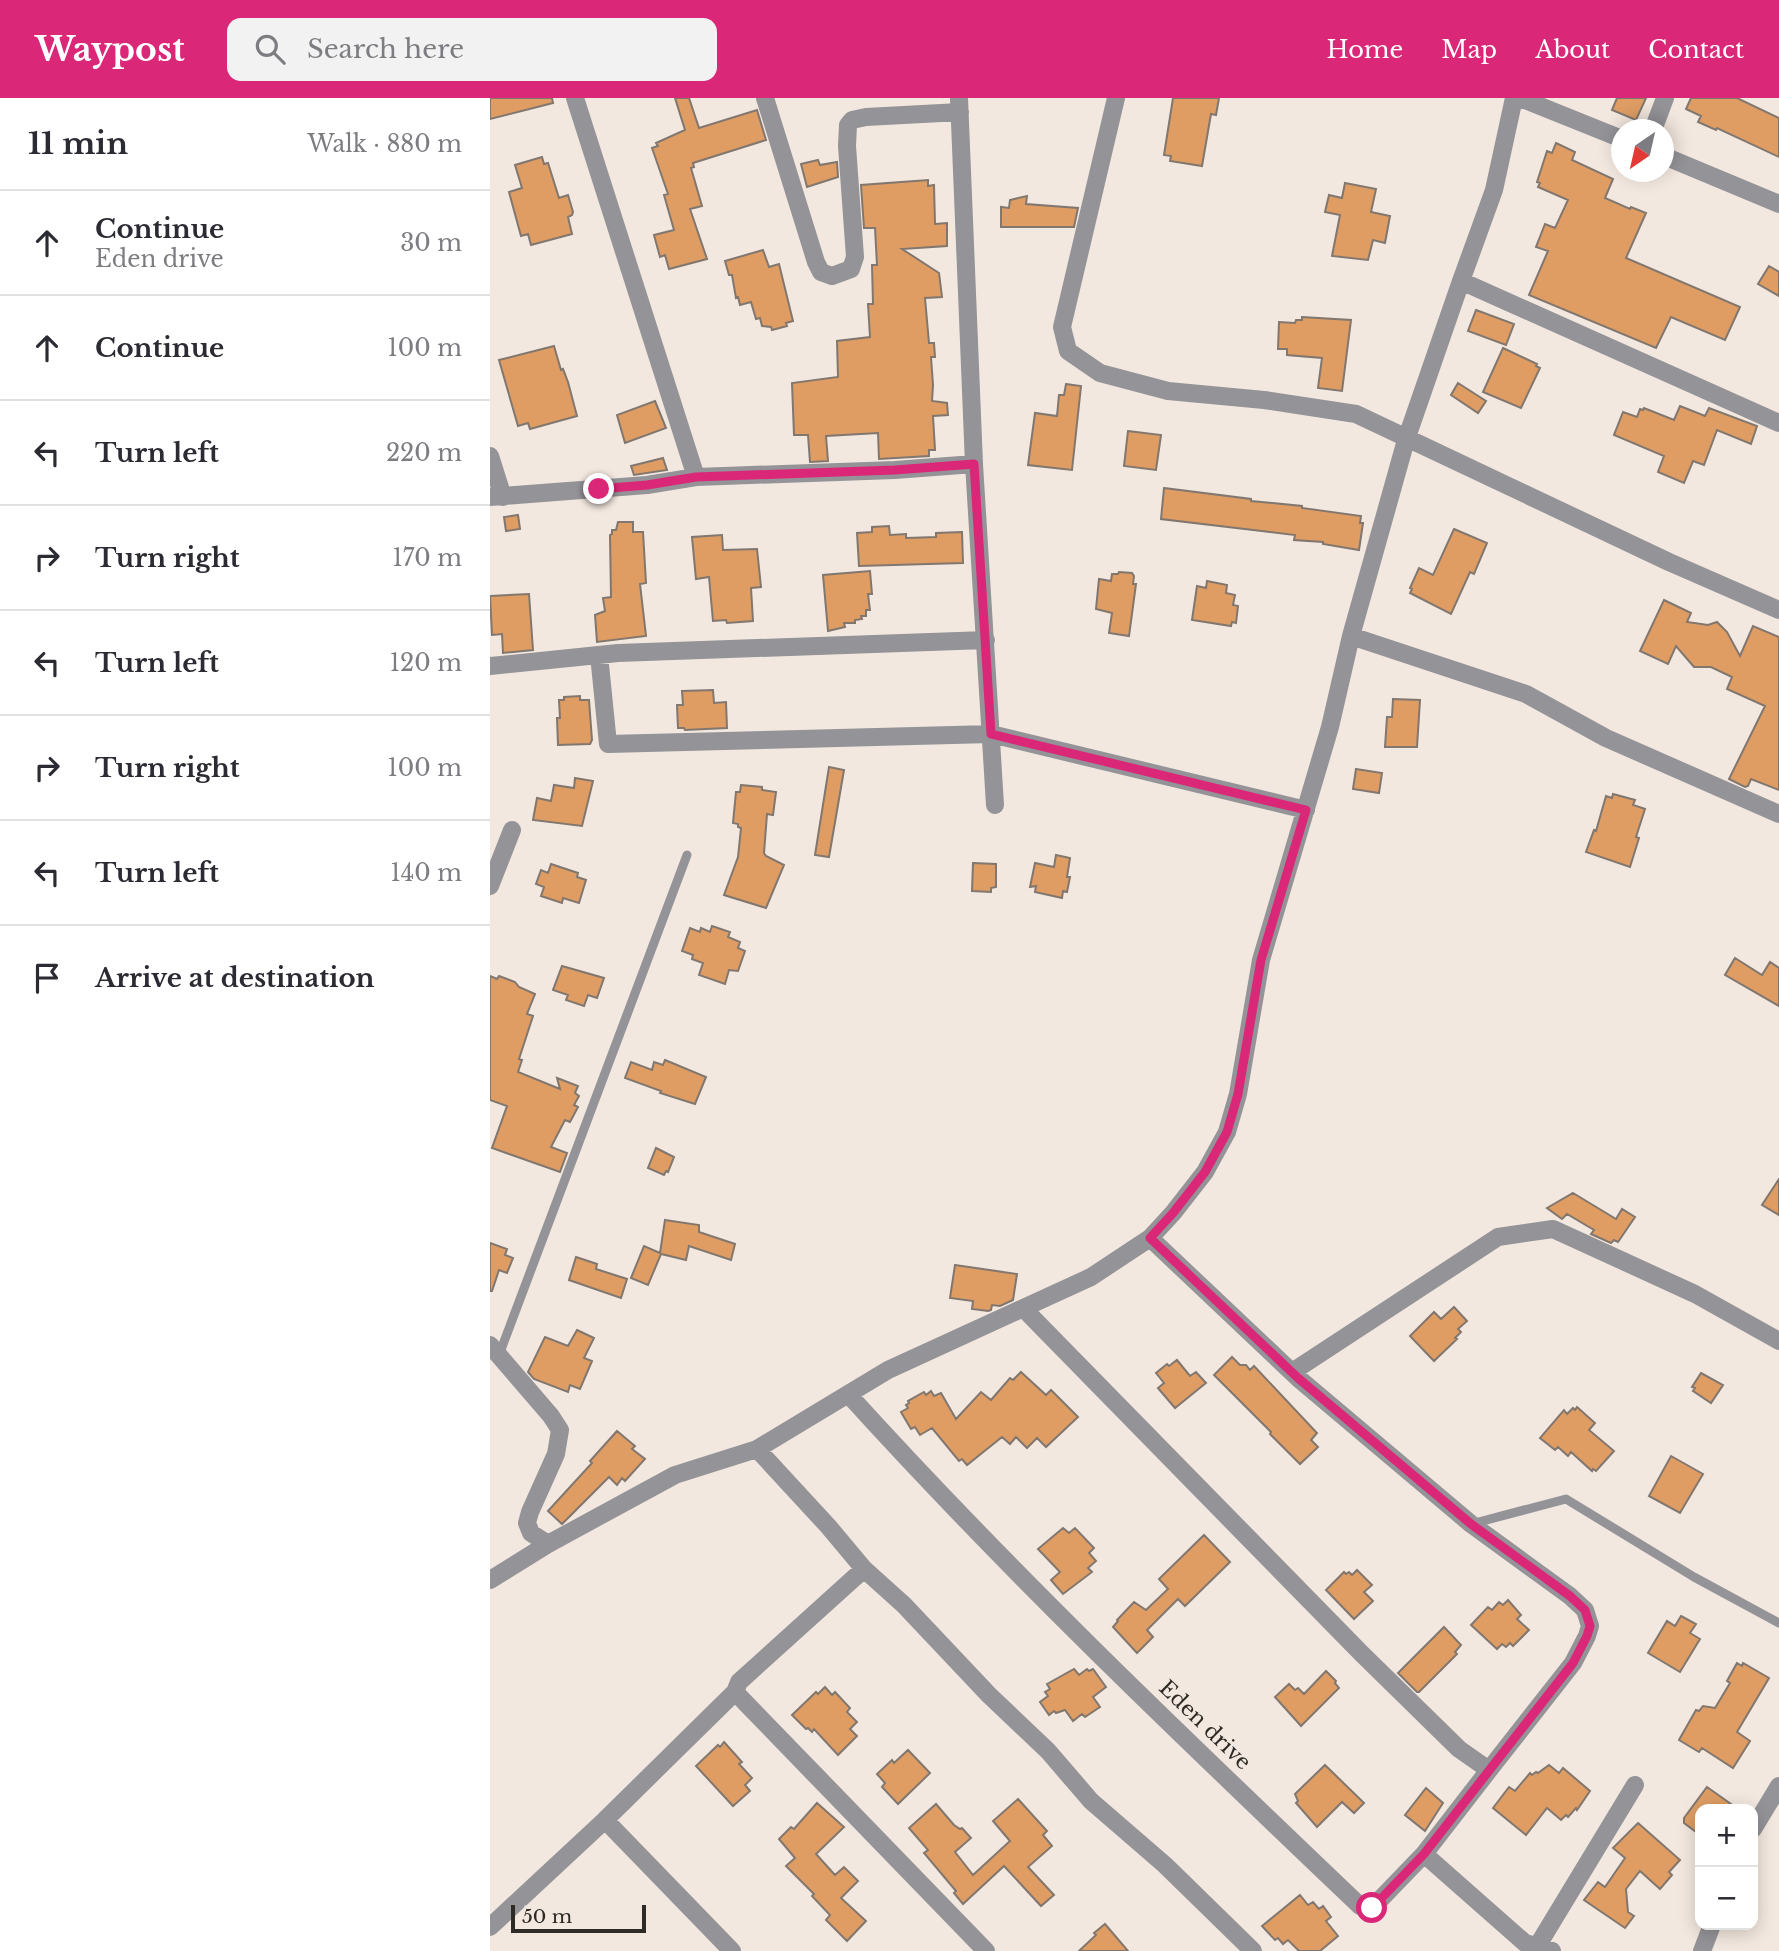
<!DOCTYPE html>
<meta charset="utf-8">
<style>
:root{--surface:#fff;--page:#f2f2f3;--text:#2b2b33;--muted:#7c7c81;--line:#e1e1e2;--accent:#db2777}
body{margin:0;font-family:"Libre Baskerville",serif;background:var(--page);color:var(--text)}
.controls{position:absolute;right:21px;bottom:21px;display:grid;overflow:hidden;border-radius:14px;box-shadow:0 4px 18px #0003}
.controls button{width:63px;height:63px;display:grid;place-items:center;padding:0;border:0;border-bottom:2px solid var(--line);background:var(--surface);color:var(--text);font:35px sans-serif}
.compass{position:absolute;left:1121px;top:21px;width:63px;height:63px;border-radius:50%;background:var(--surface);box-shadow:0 4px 18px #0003;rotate:214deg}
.scale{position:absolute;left:21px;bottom:18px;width:135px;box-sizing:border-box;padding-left:7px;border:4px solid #2e2a26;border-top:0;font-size:19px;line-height:24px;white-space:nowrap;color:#2e2a26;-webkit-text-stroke:5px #f3e8df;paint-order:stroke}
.stop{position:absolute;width:21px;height:21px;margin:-16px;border:5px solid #db2777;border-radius:50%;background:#fff}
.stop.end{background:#db2777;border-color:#fff;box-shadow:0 2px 7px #0008}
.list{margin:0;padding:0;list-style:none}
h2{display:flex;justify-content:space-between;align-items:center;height:91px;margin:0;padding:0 28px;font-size:30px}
h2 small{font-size:23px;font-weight:400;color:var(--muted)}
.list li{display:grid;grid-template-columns:46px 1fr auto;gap:21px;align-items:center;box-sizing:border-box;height:105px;padding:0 28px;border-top:2px solid var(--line)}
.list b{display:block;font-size:26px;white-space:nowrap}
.list p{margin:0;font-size:23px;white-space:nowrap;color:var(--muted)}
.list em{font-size:23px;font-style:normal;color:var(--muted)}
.icon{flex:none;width:38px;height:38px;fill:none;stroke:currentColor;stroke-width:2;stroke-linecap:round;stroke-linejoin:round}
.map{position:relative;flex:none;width:1289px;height:1853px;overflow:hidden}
header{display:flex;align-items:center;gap:42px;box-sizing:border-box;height:98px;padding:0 35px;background:var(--accent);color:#fff}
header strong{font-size:33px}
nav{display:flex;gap:38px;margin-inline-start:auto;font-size:24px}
.search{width:490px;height:63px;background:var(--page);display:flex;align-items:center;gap:18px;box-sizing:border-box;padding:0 24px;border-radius:14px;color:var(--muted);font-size:26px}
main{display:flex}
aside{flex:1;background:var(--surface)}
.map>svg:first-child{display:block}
.building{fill:#df9d64;stroke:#81776f;stroke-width:2}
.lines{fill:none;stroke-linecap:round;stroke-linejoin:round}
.lane{stroke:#939398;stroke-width:9}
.street{stroke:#939398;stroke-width:18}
.route{stroke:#db2777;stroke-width:9}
.labels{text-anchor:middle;stroke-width:7;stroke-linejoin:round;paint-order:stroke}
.street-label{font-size:21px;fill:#2e2a26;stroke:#f3e8df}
</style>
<header>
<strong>Waypost</strong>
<div class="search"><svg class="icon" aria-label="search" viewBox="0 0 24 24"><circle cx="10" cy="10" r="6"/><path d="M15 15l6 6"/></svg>Search here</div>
<nav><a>Home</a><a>Map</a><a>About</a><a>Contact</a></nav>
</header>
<main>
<aside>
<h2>11 min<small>Walk · 880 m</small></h2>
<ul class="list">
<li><svg class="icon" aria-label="ahead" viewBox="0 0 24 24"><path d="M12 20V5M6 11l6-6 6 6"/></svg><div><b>Continue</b><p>Eden drive</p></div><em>30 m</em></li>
<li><svg class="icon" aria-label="ahead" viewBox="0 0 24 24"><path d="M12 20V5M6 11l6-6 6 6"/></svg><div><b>Continue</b></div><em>100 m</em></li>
<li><svg class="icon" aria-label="left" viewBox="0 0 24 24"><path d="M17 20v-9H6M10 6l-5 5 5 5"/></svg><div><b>Turn left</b></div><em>220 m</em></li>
<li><svg class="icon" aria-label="right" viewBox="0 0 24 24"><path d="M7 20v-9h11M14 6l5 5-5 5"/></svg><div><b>Turn right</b></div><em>170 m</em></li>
<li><svg class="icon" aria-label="left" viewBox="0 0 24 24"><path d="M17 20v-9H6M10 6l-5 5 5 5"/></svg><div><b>Turn left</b></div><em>120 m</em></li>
<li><svg class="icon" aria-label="right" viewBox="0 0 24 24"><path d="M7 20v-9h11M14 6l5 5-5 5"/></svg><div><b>Turn right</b></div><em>100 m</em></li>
<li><svg class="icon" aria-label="left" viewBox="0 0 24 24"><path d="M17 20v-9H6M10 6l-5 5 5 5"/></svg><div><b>Turn left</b></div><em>140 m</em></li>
<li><svg class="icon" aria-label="arrive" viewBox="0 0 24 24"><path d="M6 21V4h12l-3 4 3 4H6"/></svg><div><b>Arrive at destination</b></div></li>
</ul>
</aside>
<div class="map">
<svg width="1289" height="1853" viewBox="0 0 1289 1853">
<rect width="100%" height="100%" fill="#f3e8df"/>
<!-- building -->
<path class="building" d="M0 0H62L63 5 0 21Z
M185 0H199L209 30 267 12 276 42 203 65 204 69 201 70 212 108 200 111 217 161 179 171 175 157 170 159 164 137 184 132 174 97 178 96 162 50 168 48 166 45 195 32Z
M683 0H729L726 17 721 16 712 68 680 63 681 58 674 57Z
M1127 0H1156L1146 22 1122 12Z
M1201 0H1247L1289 20V59L1227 30 1226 32 1208 24 1211 18 1196 11Z
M1066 45 1085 54 1082 62 1123 81 1115 100 1140 111 1141 109 1156 115 1136 160 1250 209 1235 242 1181 219 1166 250 1039 197 1058 153 1046 149 1055 126 1065 130 1078 102 1048 89 1050 85 1047 84 1057 53 1062 55Z
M52 59 54 66 58 65 69 100 78 97 83 114 82 117 78 119 82 136 41 147 38 136 31 138 19 94 32 90 25 67Z
M328 62 330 67 347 64 348 79 317 89 311 66Z
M438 82V88L444 87 445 126 457 125V148L412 151 449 175 452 199 435 200 439 245H444L445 259H441L443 287 442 303 457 305 458 317 443 318 445 352H439V358L389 361 388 335 336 338 338 363 320 364 318 337H304L302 285 348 279 347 243 380 239 378 206H383L382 167H387L385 130H374L371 87Z
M855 85 886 91 881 114 900 118 895 145 883 142 878 162 842 158 850 117 835 114 839 97 852 100Z
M537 98 536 106 588 110 584 129H511V109L519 110 520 102Z
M273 152 279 169 289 166 303 223 296 225 297 228 282 232 281 229 272 228 270 220 266 221 261 204 250 207 248 199 246 200 242 177H239L235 163Z
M1279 168 1289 174V198L1268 186Z
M986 212 1024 226 1016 247 978 233Z
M812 219 861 222 852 293 828 290 832 260 797 257V251H788L789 224 805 225 806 222H812Z
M64 248 71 272 73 271 78 284 87 318 40 331 38 325 28 328 9 262Z
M1013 250 1047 266 1046 268 1050 270 1031 310 993 294Z
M968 285 996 303 988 315 961 297Z
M576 286 591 288 582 372 538 367 545 315 567 318 569 297H574Z
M165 303 176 330 135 345 127 317Z
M1190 308 1215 318 1219 310 1267 328 1261 346 1227 332 1214 367 1203 363 1194 385 1168 374 1174 358 1124 337 1133 314 1147 319 1150 311 1153 312 1154 310 1184 322Z
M638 333 671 337 666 372 634 368Z
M173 360 177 372 144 377 141 368Z
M674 390 761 401V403L812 408V410L871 418 870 425H873L869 452 833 446V444L804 442 805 437 671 421Z
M28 417 30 431 16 433 14 419Z
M128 424H143V434H153L156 485 150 486 156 538 107 544 105 517 115 513 113 500 121 499 120 437 122 436V432H126Z
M399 428 400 437 416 436V440L446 439V435L472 434 473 465 369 468 367 435 382 434V429Z
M964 431 997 445 984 476 980 474 961 516 920 495 922 491 920 490 929 470 943 477Z
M232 437 233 452 267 451 271 489 261 490 263 523 237 525 236 522 223 523 219 479 206 481 202 439Z
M380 473 382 496H378L380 512H376V518H371L372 521 365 522V525H354L355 529 338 533 333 477Z
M629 474 642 475 644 478 643 486H646L639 538 619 535 622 515 606 511 609 481 621 483 622 476H628Z
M717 483 737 487 736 495 745 497 743 507 748 508 746 525 742 524 741 528 702 522 707 488 716 490Z
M39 496 43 552 13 555 12 536 2 537 0 498Z
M1174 502 1201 515 1197 524 1218 527 1227 524 1237 534 1250 558 1263 528 1289 539V692L1261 681 1258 688 1255 689 1239 681 1275 608 1237 591 1242 579 1221 569H1204L1186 548 1178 566 1150 553Z
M223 592 224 605 236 604 237 630 195 632 194 630H188L187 607H193L192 593Z
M90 598V602H99L102 642 100 646 68 647 67 620H70L69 602H74V599Z
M903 601 930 602 927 649H895L897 619H902Z
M339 669 354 672 339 759 325 757Z
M866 671 892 675 889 695 863 691Z
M85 680 103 683 92 728 43 722 47 700 61 703 64 687 84 690Z
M251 687 272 689V692L286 694 283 717 277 716 274 755 276 758 294 767 276 810 234 797 248 759 251 730 248 729V726L243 725 246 694H250Z
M1123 696 1145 702 1143 707 1155 711 1146 739 1149 740 1140 769 1096 754 1104 732 1106 733 1116 698 1122 700Z
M566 757 580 760 577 779H580L577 794 573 793 572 800 545 794 546 788 540 789 545 765 564 769Z
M483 765 506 766V789L501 790V794L482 793Z
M61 766 88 775 87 779 96 782 89 805 73 800 72 805 51 798 54 789 46 786 51 772 58 775Z
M222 828 240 834 238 839 250 844 248 850 255 853 248 873 239 872 235 886 209 877 213 865 202 861 203 857 192 853 200 830 210 834 211 830 220 834Z
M1245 860 1272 877 1280 864 1289 870V908L1235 877Z
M72 868 114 880 107 900 98 897 94 908 76 902 78 897 63 892Z
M0 878 7 881 9 878 25 884 29 889 45 896 37 916 43 918 29 961 32 962 28 974 70 991 67 980 88 988 85 995 89 998 84 1007 88 1009 80 1024 75 1022 61 1049 77 1055 70 1074 2 1050 17 1008 0 1002Z
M175 962 216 979 205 1006 170 995 171 993 135 980 141 964 162 972 164 964 173 967Z
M166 1050 184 1059 178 1074 176 1073 174 1077 158 1070Z
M1289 1081V1117L1272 1107Z
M1083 1095 1126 1121 1132 1111 1145 1119 1128 1144 1124 1142 1121 1145 1101 1136 1104 1132 1077 1116 1072 1121 1057 1110Z
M175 1122 209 1127V1134L245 1146 241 1162 199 1148 196 1162 171 1156 158 1187 141 1180 154 1148 170 1155Z
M0 1145 17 1151 15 1157 23 1160 17 1175 9 1172 2 1193H0Z
M86 1159 107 1166 106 1171 137 1181 131 1200 79 1182Z
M465 1167 527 1176 523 1202 510 1208 502 1207 501 1212 498 1213 482 1211 483 1203 460 1200Z
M964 1209 977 1223 968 1231 971 1234 965 1240 967 1241 944 1263 920 1238 944 1214 951 1221Z
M87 1232 104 1240 94 1260 102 1263 90 1291 80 1287 78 1294 44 1281 38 1274 55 1239 78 1248Z
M742 1259 750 1267H756L760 1272 764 1268 827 1335 821 1342 828 1349 810 1366 780 1336 781 1334 724 1277Z
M687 1262 700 1278 706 1274 716 1285 685 1310 668 1290 674 1285 666 1275 677 1266 679 1268Z
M531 1274 556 1297 561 1292 588 1319 556 1349 547 1340 537 1350 526 1339 520 1346 512 1339 477 1367 472 1361 469 1363 442 1330 430 1337 425 1329 421 1331 411 1314 418 1310 416 1307 419 1305 418 1303 434 1294 436 1297 441 1293 444 1298 451 1295 466 1321 491 1294 501 1302 520 1280 523 1282Z
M1211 1275 1233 1287 1221 1305 1203 1293 1205 1290 1202 1289Z
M1087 1309 1105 1325 1099 1332 1124 1353 1106 1373 1103 1371 1102 1373 1081 1354 1078 1358 1068 1349 1065 1352 1050 1340 1074 1312 1077 1316 1083 1310 1085 1312Z
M127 1333 145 1348 142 1351 155 1361 135 1383 132 1380 127 1387 119 1379 72 1426 58 1413 102 1365 100 1363Z
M1181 1358 1213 1376 1190 1415 1159 1398Z
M573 1430 579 1435 585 1430 604 1450 599 1455 606 1463 598 1470 602 1474 573 1496 561 1482 570 1474 548 1451Z
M714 1437 740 1464 695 1508 688 1501 657 1532 663 1539 647 1555 623 1529 628 1523 627 1522 644 1504 656 1512 678 1491 669 1481Z
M867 1472 882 1487 874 1494 883 1503 864 1521 836 1492 854 1474 856 1476 859 1474 862 1477Z
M1018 1502 1031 1517 1027 1521 1039 1532 1023 1548 1020 1545 1016 1549 1012 1546 1007 1551 981 1527 998 1509 1002 1512 1009 1504 1013 1507Z
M1191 1518 1206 1526 1200 1535 1210 1541 1190 1574 1158 1555 1177 1523 1185 1528Z
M954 1529 971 1547 965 1554 967 1556 929 1594H927L908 1575Z
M1247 1565 1252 1568 1253 1565 1279 1580 1247 1634 1260 1643 1243 1670 1212 1650 1209 1654 1189 1642 1206 1612 1209 1613 1213 1608 1225 1610 1240 1585 1237 1583Z
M584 1571 589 1577 597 1571 599 1573 603 1571 616 1589 603 1599 610 1609 595 1619 592 1616 583 1623 575 1612 566 1615 564 1613 559 1617 550 1604 558 1598 555 1594 560 1591 557 1586Z
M836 1573 846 1583 845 1585 849 1590 811 1628 785 1599 799 1586 805 1592 808 1590 814 1596Z
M335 1589 342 1597 345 1594 360 1610 357 1614 367 1624 360 1631 367 1638 348 1657 324 1631 322 1634 318 1630 316 1631 302 1617 326 1594 328 1596Z
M234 1644 252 1664 249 1666 262 1680 255 1687 260 1693 243 1708 206 1668 228 1647 230 1649Z
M418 1652 440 1675 408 1706 392 1689 395 1685 387 1676 402 1662 404 1665Z
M835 1667 874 1705 864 1715 852 1704 827 1729 806 1705 808 1703 805 1696Z
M1059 1667 1069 1675 1073 1670 1100 1693 1087 1712 1086 1710 1078 1719 1076 1717 1071 1722 1057 1710 1036 1737 1003 1710 1019 1689 1025 1693 1040 1675 1042 1677 1046 1674 1048 1675Z
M1217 1689 1248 1711H1210V1737L1194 1725V1720Z
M936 1690 953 1705 935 1733 915 1717Z
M528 1701 557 1733 553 1737 562 1748 538 1769 564 1797 551 1808 514 1768 473 1806 464 1795 466 1793 434 1755 438 1752 419 1730 446 1706 464 1727 470 1731 472 1730 481 1740 465 1754 483 1777 520 1743 503 1723Z
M327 1705 354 1729 326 1756 345 1777 354 1769 368 1783 351 1800 376 1823 357 1843 336 1822 340 1817 322 1798 324 1796 296 1768 305 1760 289 1741 301 1729 304 1731Z
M1148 1725 1190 1762 1179 1774 1182 1777 1170 1791 1150 1773 1136 1791 1138 1814 1144 1818 1135 1830 1094 1802 1108 1784 1115 1789 1135 1760 1123 1750Z
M810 1797 818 1807 823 1804 829 1811 833 1808 841 1819 836 1823 848 1838 830 1853H809L798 1842 793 1846 788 1840 785 1842 772 1828Z
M615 1826 638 1853H589L606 1837 604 1835Z"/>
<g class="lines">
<!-- lane -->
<path class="lane" d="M9 1257 197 757
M981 1426 1076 1401 1204 1479 1289 1525"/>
<!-- street -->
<path class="street" d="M85 0 206 379
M275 0 326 164 331 174 342 178 361 171 365 159 357 48 358 27 362 22 376 19 470 14
M469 0 484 366 505 707
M626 0 572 229 578 253 610 275 678 293 774 302 866 316 1179 464 1289 512
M1024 0 1004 92 971 183 1289 325
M1030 0 1132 41
M1163 32 1175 0
M1174 58 1289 106
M0 358 13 399
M0 399 157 387 206 379 405 372 484 366
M861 538 1036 596 1116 640 1289 716
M109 557 118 646 501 636 816 712
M0 568 128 555 496 542
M0 788 22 732
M533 1210 872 1556 969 1651 999 1672 1083 1565 1097 1538 1100 1528 1095 1512 1080 1498 981 1426 808 1280 660 1140
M0 1247 61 1318 70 1332 66 1356 40 1414 37 1425 41 1435 58 1446
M802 1274 1008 1139 1063 1131 1205 1196 1289 1243
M358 1296C520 1475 696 1642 870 1808L882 1810 934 1756 1035 1845 1062 1853
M267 1351 338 1428 374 1471 414 1507 499 1597 558 1653 601 1703 675 1767 763 1853
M374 1471 249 1584 245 1594 496 1853
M0 1482 58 1446 185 1377 267 1351 398 1272 601 1179 660 1140 683 1115 715 1074 737 1034 748 996 771 862 840 629 861 538 916 342 971 183
M115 1722 242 1853
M1263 1731 1289 1688
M934 1756 999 1672
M0 1829 115 1722 245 1594
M1048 1847 1145 1687
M1212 1853 1222 1827"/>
</g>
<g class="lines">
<!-- route -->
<path class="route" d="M109 391 157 387 206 379 405 372 484 366 501 636 816 712 771 862 748 996 737 1034 715 1074 683 1115 660 1140 808 1280 981 1426 1080 1498 1095 1512 1100 1528 1097 1538 1083 1565 934 1756 882 1810"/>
</g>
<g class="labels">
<!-- street labels -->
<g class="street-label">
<text transform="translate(715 1627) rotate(44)" y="7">Eden drive</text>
</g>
</g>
</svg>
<div class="controls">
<button>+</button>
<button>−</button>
</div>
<svg class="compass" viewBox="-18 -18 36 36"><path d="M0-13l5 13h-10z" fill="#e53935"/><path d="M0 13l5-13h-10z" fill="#7c7c81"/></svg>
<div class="scale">50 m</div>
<div class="stop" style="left:882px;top:1810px"></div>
<div class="stop end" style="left:109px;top:391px"></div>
</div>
</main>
